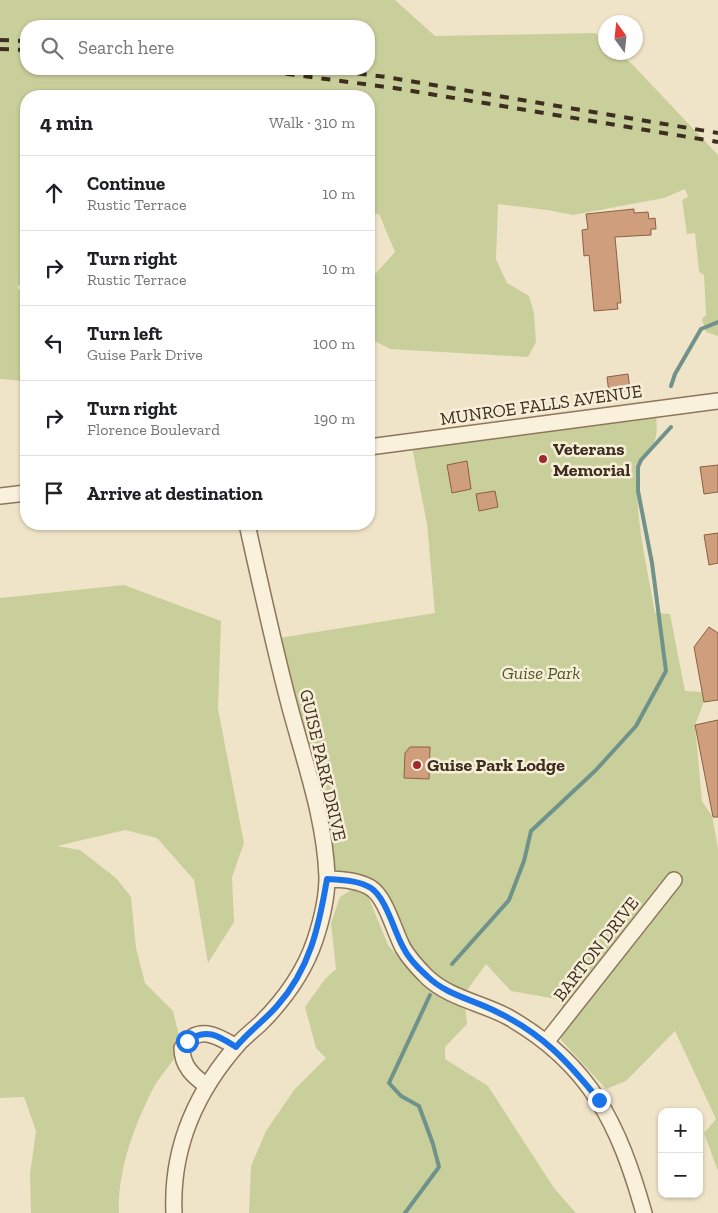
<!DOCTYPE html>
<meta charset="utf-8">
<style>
:root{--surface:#fff;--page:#f6f6f6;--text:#202124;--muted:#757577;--line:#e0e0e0}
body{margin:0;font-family:"Zilla Slab",serif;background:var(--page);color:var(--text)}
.controls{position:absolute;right:15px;bottom:15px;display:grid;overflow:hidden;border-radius:10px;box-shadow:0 1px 4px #0004}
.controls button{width:45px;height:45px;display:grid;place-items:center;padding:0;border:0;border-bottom:1px solid var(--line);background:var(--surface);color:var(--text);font:25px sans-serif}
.compass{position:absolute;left:598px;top:15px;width:45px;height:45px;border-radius:50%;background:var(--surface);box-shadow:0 1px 4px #0004;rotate:345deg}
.stop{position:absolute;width:15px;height:15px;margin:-11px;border:4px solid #1a73e8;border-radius:50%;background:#fff}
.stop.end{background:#1a73e8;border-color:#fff;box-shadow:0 1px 5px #0008}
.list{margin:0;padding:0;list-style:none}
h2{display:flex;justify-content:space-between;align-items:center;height:65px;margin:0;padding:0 20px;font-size:21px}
h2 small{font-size:16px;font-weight:400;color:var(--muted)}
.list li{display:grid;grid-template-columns:32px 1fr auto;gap:15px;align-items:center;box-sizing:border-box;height:75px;padding:0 20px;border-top:1px solid var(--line)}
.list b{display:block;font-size:19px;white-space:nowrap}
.list p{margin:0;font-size:16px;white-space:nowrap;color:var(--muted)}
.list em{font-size:16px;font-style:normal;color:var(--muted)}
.icon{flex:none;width:28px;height:28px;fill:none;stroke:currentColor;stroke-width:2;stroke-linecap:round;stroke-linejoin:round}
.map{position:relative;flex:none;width:718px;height:1213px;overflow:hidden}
.search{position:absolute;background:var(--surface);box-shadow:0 1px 4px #0004;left:20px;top:20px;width:355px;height:55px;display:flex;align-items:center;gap:12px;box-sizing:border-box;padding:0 18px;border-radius:20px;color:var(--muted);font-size:19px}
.panel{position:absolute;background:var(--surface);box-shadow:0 1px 4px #0004;left:20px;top:90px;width:355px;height:440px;border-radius:20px}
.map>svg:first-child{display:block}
.green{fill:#c9cf9b;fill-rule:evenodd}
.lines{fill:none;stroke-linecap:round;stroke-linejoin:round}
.stream{stroke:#6f938a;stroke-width:4}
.building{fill:#cf9f7d;stroke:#8d5f41}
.minor-casing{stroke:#8d765c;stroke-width:18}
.minor{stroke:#faf1dc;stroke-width:15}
.rail{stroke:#3d2e20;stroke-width:4;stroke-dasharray:9 9;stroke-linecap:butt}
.route{stroke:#1a73e8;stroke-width:6}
.poi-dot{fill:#9e2a2b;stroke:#f7eed8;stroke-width:2}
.labels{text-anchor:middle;stroke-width:5;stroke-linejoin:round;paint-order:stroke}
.street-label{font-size:18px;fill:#3d2e20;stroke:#f7eed8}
.poi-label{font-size:18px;font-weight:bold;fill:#3d2e20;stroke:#f7eed8;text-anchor:start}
.park-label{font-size:18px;font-style:italic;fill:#4d5a26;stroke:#f7eed8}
</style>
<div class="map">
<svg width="718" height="1213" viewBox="0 0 718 1213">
<rect width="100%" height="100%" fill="#f0e4c8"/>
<!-- green -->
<path class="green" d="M0 0H395L435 36 595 33 605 41 606 52 619 53 633 65 718 155V336L706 332 702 319 706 315 704 275 699 272 695 233 687 234 682 200 688 197 685 189 664 198 573 215 547 210 498 204 496 259 507 283 529 296 534 313 536 342 528 357 390 349 369 338V281L395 252 379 214 369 213V96H26V279L17 287 26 299V381L0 379ZM26 26H369V69H26Z
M656 409C656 417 658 432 655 440 651 451 639 455 638 468 634 516 647 566 655 613L670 614 685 691 702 692 704 702 695 725 702 801 712 816 718 848V1171L704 1133 716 1119 675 1031 626 1081 606 1089 561 1040 562 1000 511 991 486 964 462 997 427 977 373 889 327 879 273 639 435 613 427 524 412 447Z
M124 585 221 621 218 709 244 843 232 877 234 922 208 963 194 880 157 838 125 830 57 846 80 850 116 878 131 897 136 948 145 983 173 1011 182 1048C174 1060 163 1072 155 1085 135 1123 117 1171 119 1213H31L30 1174 36 1131 24 1097 0 1098V598Z
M354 888 368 896 388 945 421 984 465 1007 467 1024 445 1047V1059L488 1086 554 1188 576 1213H249L251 1166 266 1131 294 1090 326 1058 316 1048 305 1007 325 979 336 969 331 923 340 897Z"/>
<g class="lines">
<!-- stream -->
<path class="stream" d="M671 386 675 374 701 329 718 322
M452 964 509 900 524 861 531 831 596 770 636 726 666 671 652 563 638 491V467L641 460 671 427
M405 1213 439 1167 433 1144 419 1106 401 1096 389 1083 430 995"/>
</g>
<!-- building -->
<path class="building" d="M634 209V213L648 212 649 219 655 218 656 229H651V235L615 237 621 303H617L618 309 594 311 589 255 584 256 582 230 588 229 586 214Z
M628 374 630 390 609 393 607 377Z
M467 461 471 489 452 493 447 465Z
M718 465V492L704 494 700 467Z
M495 491 498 507 479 511 476 494Z
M718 533V563L709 565 704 535Z
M709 627 718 633V700L704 702 694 647Z
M718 720V817H713L695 725Z
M410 747H430L429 779 404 778 405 753Z"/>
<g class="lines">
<!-- minor casing -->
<g class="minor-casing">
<path id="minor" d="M369 447 718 401
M0 496 26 493
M327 879C341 879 358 880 371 888 386 898 394 931 403 948 409 958 418 968 427 977 449 998 482 1003 508 1017 591 1064 619 1125 644 1213
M547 1041 674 880
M207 1086C193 1076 182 1066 182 1048 197 1024 217 1035 236 1047
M174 1213C171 1147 197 1090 240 1042 246 1036 253 1030 260 1024 284 1000 304 973 315 940 321 922 327 896 327 877 325 817 303 758 288 700 273 642 260 583 247 524"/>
</g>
<!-- minor -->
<use href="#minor" class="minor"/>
<!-- rail -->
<path class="rail" d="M0 40 26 41
M0 49 26 50
M250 69 394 88 718 142
M322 69 386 77 718 133"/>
</g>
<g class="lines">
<!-- route -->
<path class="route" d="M187 1041C206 1027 219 1036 236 1047 248 1032 264 1021 277 1006 310 969 319 926 327 879 341 880 358 880 371 888 386 898 394 931 403 947 408 958 418 968 427 976 446 995 474 1000 497 1012 543 1034 568 1062 599 1100"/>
</g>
<!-- markers -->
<g class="poi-dot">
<circle cx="543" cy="459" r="5"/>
<circle cx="417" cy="765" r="5"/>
</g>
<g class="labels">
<!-- street labels -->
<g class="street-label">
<text transform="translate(541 405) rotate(-8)" y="6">MUNROE FALLS AVENUE</text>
<text transform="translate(323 765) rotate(77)" y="6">GUISE PARK DRIVE</text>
<text transform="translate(596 949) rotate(-52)" y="6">BARTON DRIVE</text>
</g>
<!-- poi labels -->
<g class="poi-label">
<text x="553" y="455">Veterans<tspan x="553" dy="21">Memorial</tspan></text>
<text x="427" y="771">Guise Park Lodge</text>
</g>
<!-- park labels -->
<g class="park-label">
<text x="541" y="679">Guise Park</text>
</g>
</g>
</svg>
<div class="controls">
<button>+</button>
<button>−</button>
</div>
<svg class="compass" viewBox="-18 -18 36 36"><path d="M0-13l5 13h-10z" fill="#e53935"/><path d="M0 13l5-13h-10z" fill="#757577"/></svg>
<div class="stop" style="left:187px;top:1041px"></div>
<div class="stop end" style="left:599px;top:1100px"></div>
<div class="search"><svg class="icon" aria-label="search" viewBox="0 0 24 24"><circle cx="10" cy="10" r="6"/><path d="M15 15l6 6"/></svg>Search here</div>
<section class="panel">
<h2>4 min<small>Walk · 310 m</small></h2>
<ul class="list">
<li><svg class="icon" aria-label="ahead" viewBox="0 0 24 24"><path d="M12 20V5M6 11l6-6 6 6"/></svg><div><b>Continue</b><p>Rustic Terrace</p></div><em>10 m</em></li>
<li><svg class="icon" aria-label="right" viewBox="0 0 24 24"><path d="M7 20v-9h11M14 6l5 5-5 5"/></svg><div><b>Turn right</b><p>Rustic Terrace</p></div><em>10 m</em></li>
<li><svg class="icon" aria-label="left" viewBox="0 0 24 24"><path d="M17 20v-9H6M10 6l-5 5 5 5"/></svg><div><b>Turn left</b><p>Guise Park Drive</p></div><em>100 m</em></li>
<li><svg class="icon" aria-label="right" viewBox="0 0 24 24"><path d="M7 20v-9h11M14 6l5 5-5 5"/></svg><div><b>Turn right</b><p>Florence Boulevard</p></div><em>190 m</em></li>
<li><svg class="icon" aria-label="arrive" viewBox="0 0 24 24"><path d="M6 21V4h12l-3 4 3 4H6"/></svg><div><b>Arrive at destination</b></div></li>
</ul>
</section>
</div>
